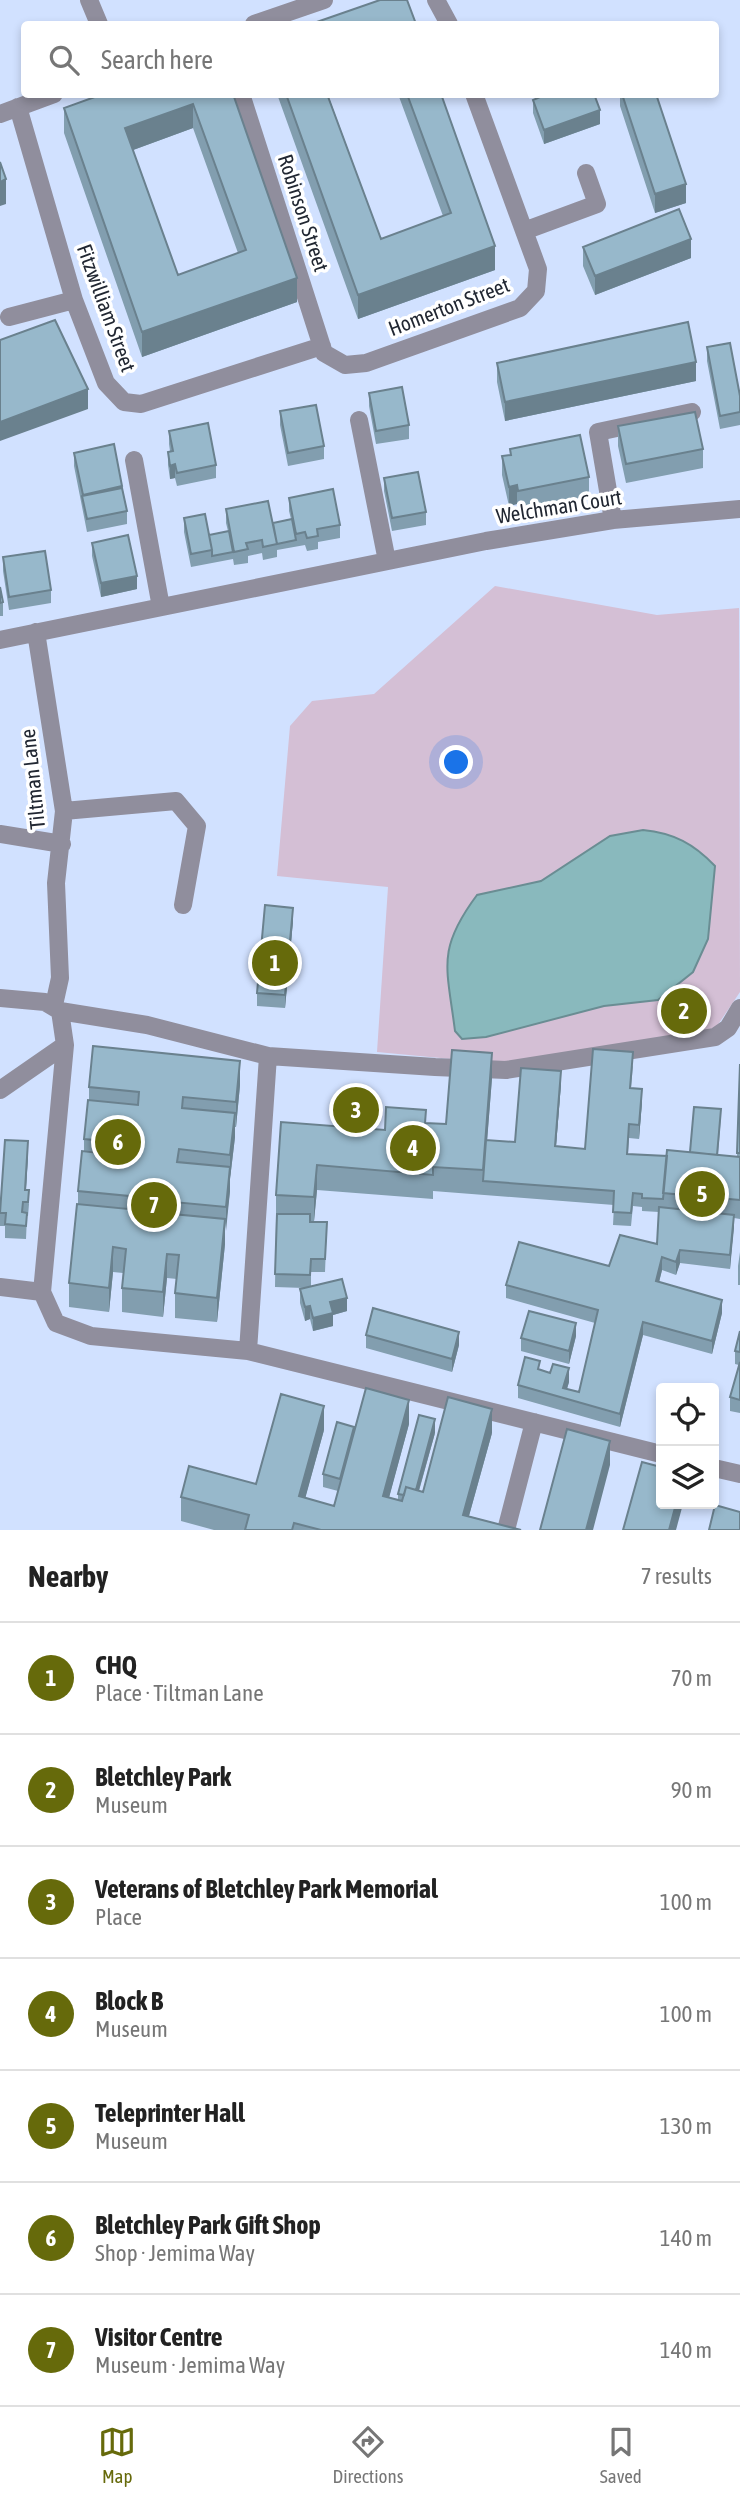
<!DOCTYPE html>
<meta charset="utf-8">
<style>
:root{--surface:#fff;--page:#f2f2f2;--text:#222;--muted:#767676;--line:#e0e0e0;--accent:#666a0b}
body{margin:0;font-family:"Asap Condensed",sans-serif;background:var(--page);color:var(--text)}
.controls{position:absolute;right:21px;bottom:21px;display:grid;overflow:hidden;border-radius:7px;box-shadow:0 4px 10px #0003}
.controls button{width:63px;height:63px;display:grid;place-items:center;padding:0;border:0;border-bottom:2px solid var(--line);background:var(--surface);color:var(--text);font:35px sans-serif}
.you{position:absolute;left:457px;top:763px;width:24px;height:24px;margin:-18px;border:5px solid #fff;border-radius:50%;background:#1a73e8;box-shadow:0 0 0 10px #1a73e833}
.badge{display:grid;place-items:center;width:46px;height:46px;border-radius:50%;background:var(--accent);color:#fff;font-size:23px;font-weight:700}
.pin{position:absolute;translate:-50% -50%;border:4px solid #fff;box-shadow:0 2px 7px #0006}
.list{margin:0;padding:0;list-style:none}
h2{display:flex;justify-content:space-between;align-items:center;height:91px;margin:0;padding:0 28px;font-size:30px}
h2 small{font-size:23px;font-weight:400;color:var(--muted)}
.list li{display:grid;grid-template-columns:46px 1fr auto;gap:21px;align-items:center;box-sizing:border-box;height:112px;padding:0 28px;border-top:2px solid var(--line)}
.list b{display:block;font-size:26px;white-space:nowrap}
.list p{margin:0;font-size:23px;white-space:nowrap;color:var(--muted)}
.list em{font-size:23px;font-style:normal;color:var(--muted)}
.icon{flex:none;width:38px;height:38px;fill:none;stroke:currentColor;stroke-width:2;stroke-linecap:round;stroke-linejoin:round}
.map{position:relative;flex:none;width:740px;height:1530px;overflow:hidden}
.search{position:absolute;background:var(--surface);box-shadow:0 4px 10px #0003;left:21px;right:21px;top:21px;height:77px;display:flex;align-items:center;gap:18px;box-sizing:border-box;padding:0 24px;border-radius:7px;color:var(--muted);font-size:26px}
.sheet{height:875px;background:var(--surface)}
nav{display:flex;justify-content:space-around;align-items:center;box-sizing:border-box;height:98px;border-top:2px solid var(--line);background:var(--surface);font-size:19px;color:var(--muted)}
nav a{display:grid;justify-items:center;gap:4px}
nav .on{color:var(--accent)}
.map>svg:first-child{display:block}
.green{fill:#d4bfd5}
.water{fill:#89b9bd;stroke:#6a8d93;stroke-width:2}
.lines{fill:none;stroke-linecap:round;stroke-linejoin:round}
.minor{stroke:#908e9d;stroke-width:18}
.wall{fill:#829eaf;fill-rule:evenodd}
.shaded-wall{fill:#6a818e}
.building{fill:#97b8cb;stroke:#6a818e;stroke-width:2;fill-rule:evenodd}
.labels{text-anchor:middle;stroke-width:7;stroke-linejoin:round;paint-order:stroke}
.street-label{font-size:21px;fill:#212732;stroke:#fff}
</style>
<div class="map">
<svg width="740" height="1530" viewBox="0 0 740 1530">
<rect width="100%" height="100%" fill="#d1e1ff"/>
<!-- green -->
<path class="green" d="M495 586 657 615 739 608 740 992 717 1026 702 1036 504 1064 377 1052 388 887 277 876 290 726 312 701 374 694Z"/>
<!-- water -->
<path class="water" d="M643 830C674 833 694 844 715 866L708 939 693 972 658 1000 604 1006 486 1037 462 1039 455 1031C447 967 436 950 477 895L541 881 610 836Z"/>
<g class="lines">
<!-- minor -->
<path class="minor" d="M89 0 99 24
M436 0 449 24
M254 24 324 0
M241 94 324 353 345 365 366 363 520 308 536 291 538 269 474 94
M18 107 74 300 106 383 124 402 141 404 322 346
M0 114 54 94
M524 231 597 204 586 173
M9 317 74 300
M359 420 387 561
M134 460 161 607
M613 520 598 432 692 412
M36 632 64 811 56 883 60 978 54 1005
M0 640 486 541 613 520 740 509
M64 811 176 801 197 826 183 905
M0 834 62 844
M0 998 45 1002 60 1011 147 1025 268 1056 435 1067 506 1070 715 1037 728 1028 740 1008
M60 1011 65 1045 42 1292 56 1323 91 1336 248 1351 661 1454
M0 1090 65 1045
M0 1287 42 1292
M248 1351 268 1056
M714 1468 740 1474
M506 1530 534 1422"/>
</g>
<!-- wall -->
<path class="wall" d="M233 94 297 302 142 357 64 133V108ZM193 128 238 253 178 275 133 150Z
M277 94H330L328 95 381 239 443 216 398 94H441L495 270 358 319Z
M620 94H656L686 203 655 213 620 106Z
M533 100 600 124 544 144 533 113Z
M583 247 691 258 595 295 583 266Z
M707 347 740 396V425L720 429 707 361Z
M497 363 696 381 505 421 497 382Z
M369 393 409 425V439L376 444 369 406Z
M280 411 324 446V459L288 466 280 425Z
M618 426 703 449V468L626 483 618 446Z
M169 431 216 465V478L177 486 175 478 170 479 168 465V452L170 451 169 444Z
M114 444 127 511V524L87 532 74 466V453Z
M510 449 589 477V496L518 511 517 504 509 506 502 475V456L510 455Z
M384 478 426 512V525L392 531 384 491Z
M289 498 340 525V538L318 542V549L307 551 305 545 277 550V557L263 560 262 553 248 556V563L234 565 233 559 191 567 184 532V518L209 535 228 531 226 523V509L273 523 291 519 289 511Z
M92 543 137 589 101 597 92 556Z
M3 557 51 590V603L9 610 3 571Z
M0 587 3 602V616H0Z
M293 921 285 1008 257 1006V993Z
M740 1064V1219L734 1218 730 1269 680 1263 676 1275 662 1270 659 1282 722 1313 712 1354 643 1335 620 1427 518 1398V1385L540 1370 569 1382 567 1389 579 1392 595 1323 506 1298V1285L609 1266 657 1244 659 1212 642 1211V1207L633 1206 631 1226 613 1225 614 1205 433 1191V1199L317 1190 314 1221H310V1222H327L325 1272H311V1287L347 1311 333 1315V1326L313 1331 310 1319 305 1321 300 1303V1289L304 1288 275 1287 276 1219V1195L281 1122 385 1130 426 1123 446 1124 492 1078 487 1140 515 1142 561 1084 556 1146 585 1149 633 1065 631 1088 642 1102 639 1139 629 1138 628 1154 667 1156 690 1152 721 1116 718 1155 737 1157Z
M240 1085 236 1127H235V1137L230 1179V1191L225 1231V1244L217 1322 175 1318V1293L177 1279 167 1278 163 1317 122 1312V1288L123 1273 113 1272 109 1312 69 1307V1283L78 1204V1191L84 1152V1139L89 1100V1087Z
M28 1155 26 1190 29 1204 28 1216H27L26 1239 5 1238V1226H0V1203Z
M740 1252V1285H738V1266Z
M740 1331V1413L730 1411V1397L739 1365 735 1364V1351Z
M366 1335 459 1345 452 1372 366 1348Z
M576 1336 569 1364 521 1351V1338Z
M409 1424 389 1497 398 1500V1494L435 1433 419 1491 423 1492 492 1433 469 1516 521 1530H214L181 1521V1497L256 1484 324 1430 305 1498 334 1506 338 1491 323 1487V1474L354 1427Z"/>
<!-- shaded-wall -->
<path class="shaded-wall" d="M193 104V128L125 153V128Z
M600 110V124L544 144V130Z
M6 179V204L0 206V182Z
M686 184V203L655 213V194Z
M691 239V258L595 295V276Z
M495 246V270L358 319V295Z
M297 278V302L142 357V332Z
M696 362V381L505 421V402Z
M88 389V409L0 441V422Z
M175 464V478L170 479V466Z
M517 485V504L509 506V487Z
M122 486V500L83 497V495Z
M137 576V589L101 597V583Z
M293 908V921L285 1008V995Z
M492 1053V1078L484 1181H483V1195V1170Z
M240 1061V1085L236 1127V1102Z
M561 1071V1084L555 1159V1146Z
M642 1089V1102L639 1139V1125Z
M235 1113V1137L230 1179V1155Z
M28 1141V1155L25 1203V1190Z
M317 1165V1190L314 1221V1197Z
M230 1167V1191L226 1231V1207Z
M734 1215V1228L730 1269V1255Z
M225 1219V1244L217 1322V1298Z
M113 1247V1272L109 1312V1288Z
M680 1250V1263L676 1275V1262Z
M167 1254V1278L163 1317V1292Z
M662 1257V1270L656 1294V1281Z
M347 1298V1311L333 1315V1326L313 1331V1318L330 1302Z
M722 1300V1313L712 1354V1341Z
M310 1306V1319L305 1321V1307Z
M643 1322V1335L620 1427V1414Z
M576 1323V1336L569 1364V1351Z
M459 1332V1345L452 1372V1359Z
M569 1368V1382L564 1398 563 1388Z
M409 1400V1424L383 1520V1496Z
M324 1406V1430L299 1521V1496Z
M492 1409V1433L465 1530 463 1515Z
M435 1419V1433L413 1511V1497Z
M354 1427V1440L340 1492V1479Z
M610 1441V1465L593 1530H586Z
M676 1504H683L676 1530H669Z"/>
<!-- building -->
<path class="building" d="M380 0H407L416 24H311Z
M103 94H233L297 278 142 332 64 108ZM193 104 246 250 178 275 125 128Z
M286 94H327L381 239 451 213 407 94H441L495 246 358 295Z
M547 94H594L600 110 544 130 533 100Z
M622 94H656L686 184 655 194Z
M0 162 6 179 0 182Z
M679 209 691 239 595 276 583 247Z
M55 320 88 389 0 422V340Z
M688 322 696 362 505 402 497 363Z
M730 343 740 396V412L720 416 707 347Z
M402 387 409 425 376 431 369 393Z
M316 405 324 446 288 453 280 411Z
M695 412 703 449 626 464 618 426Z
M208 423 216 465 177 473 175 464 170 466 168 452 173 451 169 431Z
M580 435 589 477 518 491 517 485 509 487 502 456 511 455 510 449Z
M114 444 122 486 83 495 74 453Z
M418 472 426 512 392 518 384 478Z
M122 488 127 511 87 519 82 496Z
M333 489 340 525 317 529 318 536 307 538 305 532 296 534 289 498Z
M268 501 277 544 263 547 262 540 246 543 248 549 234 552 226 509Z
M205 514 212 550 191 554 184 518Z
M292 519 296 540 277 544 273 523Z
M229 531 233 552 212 556V550L209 535Z
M128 535 137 576 101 583 92 543Z
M45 551 51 590 9 597 3 557Z
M0 587 3 602 0 603Z
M265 905 293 908 285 995 257 993Z
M93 1046 240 1061 236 1102 183 1097 182 1108 235 1113 230 1155 179 1149 177 1162 230 1167 226 1207 174 1202 173 1214 225 1219 217 1298 175 1293 179 1255 167 1254 163 1292 122 1288 126 1249 113 1247 109 1288 69 1283 77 1204 128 1209 129 1196 78 1191 82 1151 134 1157 136 1144 84 1139 88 1100 138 1105 139 1092 89 1087Z
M593 1049 633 1052 630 1088 642 1089 639 1125 629 1124 627 1154 667 1156 663 1199 642 1198V1194L633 1193 631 1213 613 1212 614 1191 483 1181 486 1140 515 1142 521 1068 561 1071 555 1146 585 1149Z
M452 1050 492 1053 483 1170 433 1167V1175L317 1165 314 1197 276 1195 281 1122 385 1130 386 1107 426 1110 425 1123 446 1124Z
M740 1064V1153H737Z
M694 1107 721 1109 717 1155 690 1152Z
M5 1140 28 1141 25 1190H29L28 1202H23L22 1212 27 1213 26 1226 5 1224 6 1213H0Z
M667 1150 740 1157V1200L663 1193Z
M659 1207 734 1215 730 1255 680 1250 676 1262 662 1257 656 1281 722 1300 712 1341 643 1322 620 1414 518 1385 525 1357 540 1361 538 1369 550 1373 553 1364 569 1368 563 1388 579 1392 598 1310 506 1285 519 1242 609 1266 620 1235 657 1244Z
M277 1214H310V1222H327L325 1259H311L310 1275 275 1274Z
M342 1279 347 1298 330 1302 333 1313 313 1318 310 1306 305 1307 300 1289Z
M373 1308 459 1332 452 1359 366 1335Z
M529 1311 576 1323 569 1351 521 1338Z
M740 1331V1352L735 1351Z
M740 1362V1400L730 1397Z
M366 1388 409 1400 383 1496 402 1501 406 1487 423 1492 448 1397 492 1409 463 1515 521 1530H321L294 1523 292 1530H245L249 1515 181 1497 189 1466 256 1484 281 1394 324 1406 299 1496 334 1506Z
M419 1415 435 1419 416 1490 406 1487 404 1495 398 1494Z
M337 1422 354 1427 340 1479 323 1474Z
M567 1429 610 1441 586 1530H540Z
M642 1462 661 1467V1504H676L669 1530H623Z
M715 1505 740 1512V1530H709Z"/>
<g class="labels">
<!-- street labels -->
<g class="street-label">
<text transform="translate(303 213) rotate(72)" y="7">Robinson Street</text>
<text transform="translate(449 307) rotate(-21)" y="7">Homerton Street</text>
<text transform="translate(106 308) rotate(70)" y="7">Fitzwilliam Street</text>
<text transform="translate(559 507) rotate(-9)" y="7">Welchman Court</text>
<text transform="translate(33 779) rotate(-96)" y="7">Tiltman Lane</text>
</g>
</g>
</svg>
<div class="controls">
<button><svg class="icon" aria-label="locate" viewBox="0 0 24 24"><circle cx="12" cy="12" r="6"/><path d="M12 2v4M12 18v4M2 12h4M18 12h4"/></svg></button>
<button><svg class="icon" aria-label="layers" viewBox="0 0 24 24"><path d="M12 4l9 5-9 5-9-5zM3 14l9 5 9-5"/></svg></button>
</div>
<div class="you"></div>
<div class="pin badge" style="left:275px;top:963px">1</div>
<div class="pin badge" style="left:684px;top:1011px">2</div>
<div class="pin badge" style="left:356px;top:1110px">3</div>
<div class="pin badge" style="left:413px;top:1148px">4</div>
<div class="pin badge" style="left:702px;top:1194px">5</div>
<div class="pin badge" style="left:118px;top:1142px">6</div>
<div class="pin badge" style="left:154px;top:1205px">7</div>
<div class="search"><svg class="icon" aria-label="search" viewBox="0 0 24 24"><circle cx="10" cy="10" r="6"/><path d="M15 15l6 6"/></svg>Search here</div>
</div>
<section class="sheet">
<h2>Nearby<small>7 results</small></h2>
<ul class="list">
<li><span class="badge">1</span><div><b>CHQ</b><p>Place · Tiltman Lane</p></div><em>70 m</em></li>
<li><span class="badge">2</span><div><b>Bletchley Park</b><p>Museum</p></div><em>90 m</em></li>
<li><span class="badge">3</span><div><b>Veterans of Bletchley Park Memorial</b><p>Place</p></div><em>100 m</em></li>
<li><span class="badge">4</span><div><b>Block B</b><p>Museum</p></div><em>100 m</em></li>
<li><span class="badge">5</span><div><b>Teleprinter Hall</b><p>Museum</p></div><em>130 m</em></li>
<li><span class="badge">6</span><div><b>Bletchley Park Gift Shop</b><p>Shop · Jemima Way</p></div><em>140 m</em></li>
<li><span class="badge">7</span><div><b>Visitor Centre</b><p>Museum · Jemima Way</p></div><em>140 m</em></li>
</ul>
</section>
<nav>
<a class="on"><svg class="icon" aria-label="map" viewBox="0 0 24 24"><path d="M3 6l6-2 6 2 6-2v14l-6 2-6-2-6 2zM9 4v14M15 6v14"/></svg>Map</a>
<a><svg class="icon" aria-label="directions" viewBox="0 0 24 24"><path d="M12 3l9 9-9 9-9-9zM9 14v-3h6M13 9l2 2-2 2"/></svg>Directions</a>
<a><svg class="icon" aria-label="saved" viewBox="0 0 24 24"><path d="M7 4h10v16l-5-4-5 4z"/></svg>Saved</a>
</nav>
